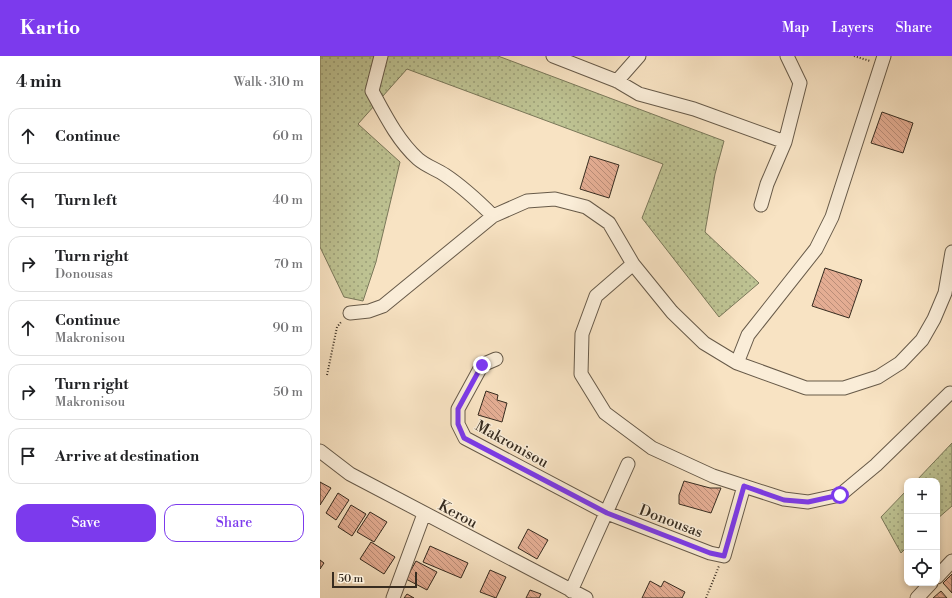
<!DOCTYPE html>
<meta charset="utf-8">
<style>
:root{--surface:#fff;--page:#f6f6f6;--text:#202124;--muted:#757577;--line:#e0e0e0;--accent:#7c3aed}
body{margin:0;font-family:"Libre Bodoni",serif;background:var(--page);color:var(--text)}
.controls{position:absolute;right:12px;bottom:12px;display:grid;overflow:hidden;border-radius:8px;box-shadow:0 2px 6px #0003}
.controls button{width:36px;height:36px;display:grid;place-items:center;padding:0;border:0;border-bottom:1px solid var(--line);background:var(--surface);color:var(--text);font:20px sans-serif}
.scale{position:absolute;left:12px;bottom:10px;width:85px;box-sizing:border-box;padding-left:4px;border:2px solid #372c20;border-top:0;font-size:11px;line-height:14px;white-space:nowrap;color:#372c20;-webkit-text-stroke:3px #faedd8;paint-order:stroke}
.stop{position:absolute;width:12px;height:12px;margin:-9px;border:3px solid #7c3aed;border-radius:50%;background:#fff}
.stop.end{background:#7c3aed;border-color:#fff;box-shadow:0 1px 4px #0008}
.list{margin:0;padding:0;list-style:none}
h2{display:flex;justify-content:space-between;align-items:center;height:52px;margin:0;padding:0 16px;font-size:17px}
h2 small{font-size:13px;font-weight:400;color:var(--muted)}
.list li{display:grid;grid-template-columns:26px 1fr auto;gap:12px;align-items:center;box-sizing:border-box;height:56px;margin:0 8px 8px;padding:0 8px;border:1px solid var(--line);border-radius:12px}
.list b{display:block;font-size:15px;white-space:nowrap}
.list p{margin:0;font-size:13px;white-space:nowrap;color:var(--muted)}
.list em{font-size:13px;font-style:normal;color:var(--muted)}
.actions{display:flex;gap:8px;padding:12px 16px}
.actions a{flex:1;padding:9px 0;border:1px solid var(--accent);border-radius:12px;text-align:center;font-size:14px;color:var(--accent)}
.actions .main{background:var(--accent);color:#fff}
.icon{flex:none;width:22px;height:22px;fill:none;stroke:currentColor;stroke-width:2;stroke-linecap:round;stroke-linejoin:round}
.map{position:relative;flex:none;width:632px;height:542px;overflow:hidden}
header{display:flex;align-items:center;gap:24px;box-sizing:border-box;height:56px;padding:0 20px;background:var(--accent);color:#fff}
header strong{font-size:19px}
nav{display:flex;gap:22px;margin-inline-start:auto;font-size:14px}
main{display:flex}
aside{flex:1;background:var(--surface)}
.map>svg:first-child{display:block}
.grass{fill:url(#grass-dots);stroke:#7a785a}
.building{fill:url(#building-back-hatch);stroke:#372c20}
.lines{fill:none;stroke-linecap:round;stroke-linejoin:round}
.minor-casing{stroke:#675a49;stroke-width:15}
.path{stroke:#372c20;stroke-width:2;stroke-dasharray:1 2;stroke-linecap:butt}
.minor{stroke:#faedd8;stroke-width:13}
.route{stroke:#7c3aed;stroke-width:5}
.labels{text-anchor:middle;stroke-width:3;stroke-linejoin:round;paint-order:stroke}
.street-label{font-size:15px;fill:#372c20;stroke:#faedd8}
</style>
<header>
<strong>Kartio</strong>
<nav><a>Map</a><a>Layers</a><a>Share</a></nav>
</header>
<main>
<aside>
<h2>4 min<small>Walk · 310 m</small></h2>
<ul class="list">
<li><svg class="icon" aria-label="ahead" viewBox="0 0 24 24"><path d="M12 20V5M6 11l6-6 6 6"/></svg><div><b>Continue</b></div><em>60 m</em></li>
<li><svg class="icon" aria-label="left" viewBox="0 0 24 24"><path d="M17 20v-9H6M10 6l-5 5 5 5"/></svg><div><b>Turn left</b></div><em>40 m</em></li>
<li><svg class="icon" aria-label="right" viewBox="0 0 24 24"><path d="M7 20v-9h11M14 6l5 5-5 5"/></svg><div><b>Turn right</b><p>Donousas</p></div><em>70 m</em></li>
<li><svg class="icon" aria-label="ahead" viewBox="0 0 24 24"><path d="M12 20V5M6 11l6-6 6 6"/></svg><div><b>Continue</b><p>Makronisou</p></div><em>90 m</em></li>
<li><svg class="icon" aria-label="right" viewBox="0 0 24 24"><path d="M7 20v-9h11M14 6l5 5-5 5"/></svg><div><b>Turn right</b><p>Makronisou</p></div><em>50 m</em></li>
<li><svg class="icon" aria-label="arrive" viewBox="0 0 24 24"><path d="M6 21V4h12l-3 4 3 4H6"/></svg><div><b>Arrive at destination</b></div></li>
</ul>
<div class="actions"><a class="main">Save</a><a>Share</a></div>
</aside>
<div class="map">
<svg width="632" height="542" viewBox="0 0 632 542">
<defs>
<pattern id="grass-dots" width="8" height="8" patternUnits="userSpaceOnUse"><rect width="8" height="8" fill="#bec393"/><path d="M2 2h.1M6 6h.1" fill="none" stroke="#9b9f78" stroke-width="1.8" stroke-linecap="round"/></pattern>
<pattern id="building-back-hatch" width="6" height="6" patternUnits="userSpaceOnUse"><rect width="6" height="6" fill="#e4ad93"/><path d="M-1 5l2 2M0 0l6 6M5-1l2 2" fill="none" stroke="#ba8d78"/></pattern>
</defs>
<rect width="100%" height="100%" fill="#f8e3c3"/>
<filter id="stains"><feTurbulence type="fractalNoise" baseFrequency=".005" numOctaves="4"/><feColorMatrix values="0 0 0 0 .2 0 0 0 0 .09 0 0 0 0 .02 0 0 0 .5 -.17"/></filter>
<radialGradient id="worn" r=".72"><stop offset=".6" stop-color="#630" stop-opacity="0"/><stop offset="1" stop-color="#630" stop-opacity=".3"/></radialGradient>
<!-- grass -->
<path class="grass" d="M0 0H178L404 85 395 118 385 176 439 227 399 261 322 162 343 108 87 13 38 68 80 106 56 206 43 245 24 241 0 191Z
M632 387V450L617 463V425H596Z
M587 434V491L581 497 561 461Z"/>
<!-- building -->
<path class="building" d="M562 56 593 67 583 97 551 87Z
M270 100 299 109 289 142 260 133Z
M505 212 542 224 529 262 492 250Z
M166 335 178 339 177 344 187 347 182 366 158 359Z
M364 425 390 432H401L391 457 359 448V439Z
M0 426 11 432 0 449Z
M18 437 29 444 16 464 6 457Z
M31 449 46 458 32 480 18 471Z
M50 456 67 466 54 486 37 476Z
M208 473 228 484 217 503 198 492Z
M51 486 75 501 64 518 40 503Z
M110 490 148 507 141 522 103 506Z
M0 504 4 507 0 513Z
M96 505 117 516 107 534 86 523Z
M170 514 186 521 176 542 160 536Z
M632 518V537L623 527Z
M330 525 341 531 344 525 365 536 362 542H322Z
M210 534 221 538 219 542H206Z
M621 535 627 542H613Z
M87 538 94 542H84Z"/>
<g class="lines">
<!-- minor casing -->
<g class="minor-casing">
<path id="minor" d="M61 0 52 35C65 59 78 85 98 103 106 110 116 113 125 119 143 131 158 145 173 160
M233 0 297 25 319 38 374 53 465 86
M297 25 319 0
M441 149 447 128 465 86 480 27 467 0
M313 208 276 240 262 278 261 318 285 357 332 392 393 420 464 443 488 446 520 439 556 409 630 337
M30 257 49 255 63 250 173 160 207 145 235 143 266 151 289 167 313 208 352 256 384 287 417 307 486 332H524L558 321 580 307 602 284 614 263 625 237 632 196
M176 303 162 309 138 353V368L145 382 287 457 390 497 404 500 424 430
M417 307 428 279 496 193 512 161 564 0
M0 395 30 418 266 542
M617 521 632 505
M251 535 308 408
M73 542 104 458
M597 542 611 527"/>
</g>
<!-- path -->
<path class="path" d="M534 0 550 5
M7 319 17 271 22 265
M386 542 399 510"/>
<!-- minor -->
<use href="#minor" class="minor"/>
</g>
<g class="lines">
<!-- route -->
<path class="route" d="M162 309 138 353V368L144 382 287 457 390 497 404 500 424 430 464 444 488 446 520 439"/>
</g>
<g class="labels">
<!-- street labels -->
<g class="street-label">
<text transform="translate(192 388) rotate(29)" y="5">Makronisou</text>
<text transform="translate(138 458) rotate(28)" y="5">Kerou</text>
<text transform="translate(351 465) rotate(21)" y="5">Donousas</text>
</g>
</g>
<rect width="100%" height="100%" filter="url(#stains)"/>
<rect width="100%" height="100%" fill="url(#worn)"/>
</svg>
<div class="controls">
<button>+</button>
<button>−</button>
<button><svg class="icon" aria-label="locate" viewBox="0 0 24 24"><circle cx="12" cy="12" r="6"/><path d="M12 2v4M12 18v4M2 12h4M18 12h4"/></svg></button>
</div>
<div class="scale">50 m</div>
<div class="stop" style="left:520px;top:439px"></div>
<div class="stop end" style="left:162px;top:309px"></div>
</div>
</main>
